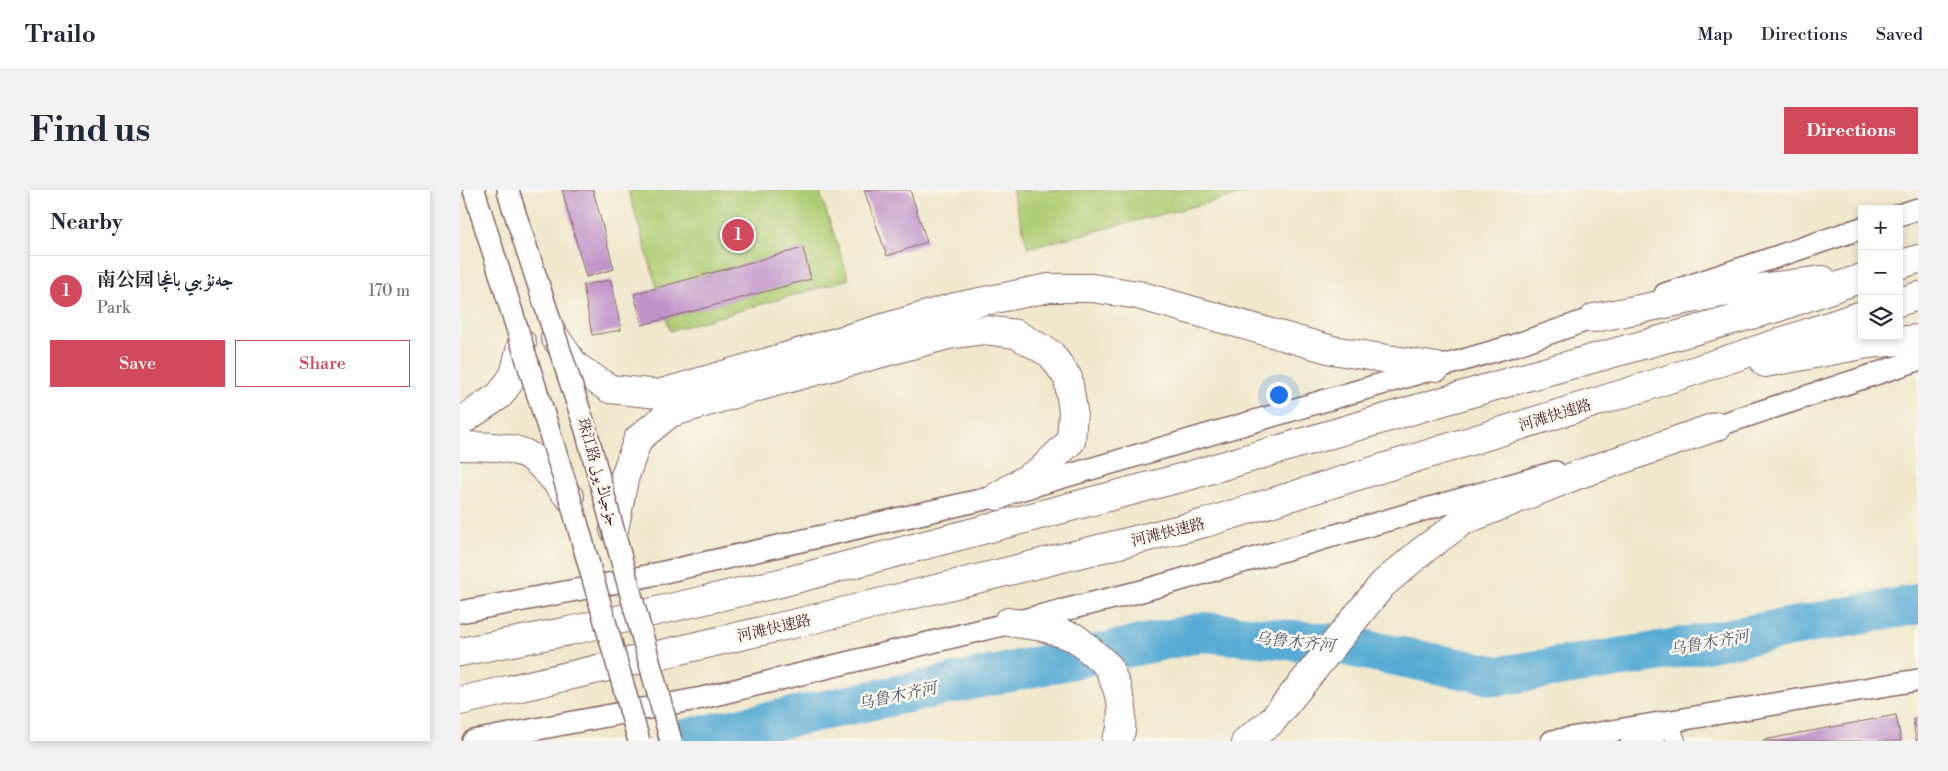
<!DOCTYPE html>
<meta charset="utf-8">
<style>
:root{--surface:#fff;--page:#f2f2f3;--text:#1f2937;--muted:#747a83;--line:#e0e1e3;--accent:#d1495b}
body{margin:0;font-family:"Libre Bodoni",Amiri,"Noto Serif SC",serif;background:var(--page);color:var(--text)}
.controls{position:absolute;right:15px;top:15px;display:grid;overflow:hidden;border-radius:0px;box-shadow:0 2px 8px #0003}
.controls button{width:45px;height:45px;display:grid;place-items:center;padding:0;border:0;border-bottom:1px solid var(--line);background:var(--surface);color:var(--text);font:25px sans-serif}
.you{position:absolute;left:818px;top:204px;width:18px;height:18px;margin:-12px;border:4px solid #fff;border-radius:50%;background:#1a73e8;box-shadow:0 0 0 8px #1a73e833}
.badge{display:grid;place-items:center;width:32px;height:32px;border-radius:50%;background:var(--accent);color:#fff;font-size:16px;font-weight:700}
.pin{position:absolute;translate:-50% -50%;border:2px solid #fff;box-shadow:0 1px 5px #0006}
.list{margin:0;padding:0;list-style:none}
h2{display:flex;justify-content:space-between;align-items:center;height:65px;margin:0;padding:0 20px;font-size:21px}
h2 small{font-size:16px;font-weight:400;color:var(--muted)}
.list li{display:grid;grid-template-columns:32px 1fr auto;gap:15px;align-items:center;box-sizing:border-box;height:70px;padding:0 20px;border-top:1px solid var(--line)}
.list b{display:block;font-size:19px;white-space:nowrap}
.list p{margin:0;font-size:16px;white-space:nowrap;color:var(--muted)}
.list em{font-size:16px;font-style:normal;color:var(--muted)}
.actions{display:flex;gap:10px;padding:15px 20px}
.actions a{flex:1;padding:11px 0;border:1px solid var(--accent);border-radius:0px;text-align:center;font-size:18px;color:var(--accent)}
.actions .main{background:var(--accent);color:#fff}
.icon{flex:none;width:28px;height:28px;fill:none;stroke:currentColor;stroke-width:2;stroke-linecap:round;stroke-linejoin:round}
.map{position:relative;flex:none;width:1458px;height:551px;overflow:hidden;border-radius:0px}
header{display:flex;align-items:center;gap:30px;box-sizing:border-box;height:70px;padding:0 25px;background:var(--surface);border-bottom:1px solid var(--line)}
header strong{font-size:24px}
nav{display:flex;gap:28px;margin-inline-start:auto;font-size:18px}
.intro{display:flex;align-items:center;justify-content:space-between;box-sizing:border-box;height:120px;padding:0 30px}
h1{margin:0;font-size:35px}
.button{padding:12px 22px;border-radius:0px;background:var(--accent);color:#fff;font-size:18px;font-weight:700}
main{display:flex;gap:30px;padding:0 30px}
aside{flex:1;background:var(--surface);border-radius:0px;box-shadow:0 2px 8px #0003}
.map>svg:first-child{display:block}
.green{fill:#aecc73;stroke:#7c764f}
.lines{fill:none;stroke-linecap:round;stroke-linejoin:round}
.river{stroke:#58abd4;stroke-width:40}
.building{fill:#bf93c9}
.minor-casing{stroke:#846563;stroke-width:20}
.tertiary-casing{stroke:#846563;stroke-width:24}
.trunk-casing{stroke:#846563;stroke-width:30}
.motorway-casing{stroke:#846563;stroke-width:30}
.minor{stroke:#fff;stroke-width:18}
.tertiary{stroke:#fff;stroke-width:21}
.trunk{stroke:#fff;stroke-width:28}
.motorway{stroke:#fff;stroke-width:28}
.tertiary-bridge-casing{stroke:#846563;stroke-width:24;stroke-linecap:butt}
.tertiary-bridge{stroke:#fff;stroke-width:21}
.labels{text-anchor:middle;stroke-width:5;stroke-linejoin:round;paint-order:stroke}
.street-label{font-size:15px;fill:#4a1f2b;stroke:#fbf7ec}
.water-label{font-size:16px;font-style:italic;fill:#50576f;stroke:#fbf7ec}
</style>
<header>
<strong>Trailo</strong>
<nav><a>Map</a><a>Directions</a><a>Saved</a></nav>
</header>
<div class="intro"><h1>Find us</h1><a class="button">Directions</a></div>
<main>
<aside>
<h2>Nearby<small></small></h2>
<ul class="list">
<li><span class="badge">1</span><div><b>南公园 جەنۇبىي باغچا</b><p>Park</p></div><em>170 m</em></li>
</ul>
<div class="actions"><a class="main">Save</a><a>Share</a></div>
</aside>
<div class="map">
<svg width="1458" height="551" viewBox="0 0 1458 551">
<rect width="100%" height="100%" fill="#fbf7ec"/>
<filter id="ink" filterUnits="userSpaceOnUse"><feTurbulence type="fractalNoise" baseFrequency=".02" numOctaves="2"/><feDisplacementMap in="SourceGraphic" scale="10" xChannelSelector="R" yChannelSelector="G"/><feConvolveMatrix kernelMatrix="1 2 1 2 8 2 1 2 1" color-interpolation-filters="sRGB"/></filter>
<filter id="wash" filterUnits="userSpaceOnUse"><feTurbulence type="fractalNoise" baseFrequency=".0096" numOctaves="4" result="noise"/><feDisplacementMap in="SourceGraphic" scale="20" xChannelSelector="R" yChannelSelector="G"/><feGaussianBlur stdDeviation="1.12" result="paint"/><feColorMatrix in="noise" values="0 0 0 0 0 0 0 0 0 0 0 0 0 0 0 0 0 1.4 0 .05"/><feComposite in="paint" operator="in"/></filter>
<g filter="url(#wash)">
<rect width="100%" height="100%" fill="#efe8cc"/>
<!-- green -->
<path class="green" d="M168 0H359L389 89 210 141Z
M552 0H798L568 58Z"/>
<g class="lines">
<!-- river -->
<path class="river" d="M215 551 743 442 875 454 1038 486 1190 463 1458 414"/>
</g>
<g id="blocks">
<!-- building -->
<path class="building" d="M102 0H133L154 79 126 87Z
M404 0H450L467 52 427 66Z
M343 58 351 89 182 135 174 104Z
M151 90 161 140 132 145 123 95Z
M1436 525 1441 551H1303V550Z
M1458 528V551H1456L1453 529Z"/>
</g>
</g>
<g filter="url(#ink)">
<use href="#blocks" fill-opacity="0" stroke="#846563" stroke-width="1"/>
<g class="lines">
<!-- minor casing -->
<g class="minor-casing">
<path id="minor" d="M1209 530 1216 551
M1170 551 1197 545 1209 530"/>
</g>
<!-- tertiary casing -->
<g class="tertiary-casing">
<path id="tertiary" d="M14 0 21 23
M48 0 53 17
M1439 25 1458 19
M1205 104 1402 38
M1244 240 1458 170
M0 422 169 390 538 306 1055 155 1148 123
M13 551 242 508 678 402 1095 282
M1092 551 1458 490"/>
</g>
<!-- trunk casing -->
<g class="trunk-casing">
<path id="trunk" d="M1439 75 1458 69
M1439 112 1458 106
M1134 128 1261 103 1363 90
M95 147 115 176 150 199 199 204 495 117 589 98H632L678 105 872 160 977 177
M1305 173 1408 154 1458 149
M0 232 40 205 54 185 62 153
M0 256C20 257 47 255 66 264 83 273 98 295 110 308
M154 340 164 289 178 249 210 223 315 192 488 145 525 140 556 144 591 164 608 188 613 221 611 251 581 280 538 306
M0 462 109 441 324 392 728 286 1059 189 1316 118 1402 88
M0 511 341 432 745 333 1188 196 1402 125
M786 551 811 532 922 395 962 361 1003 331 1117 285 1258 236"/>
</g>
<!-- motorway casing -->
<g class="motorway-casing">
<path id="motorway" d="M548 432 583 437 616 448 648 476 657 498 662 516 661 541 656 551"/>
</g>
<!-- minor -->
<use href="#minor" class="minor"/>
<!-- tertiary -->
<use href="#tertiary" class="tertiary"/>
<!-- trunk -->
<use href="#trunk" class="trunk"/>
<!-- motorway -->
<use href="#motorway" class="motorway"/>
<!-- tertiary-bridge casing -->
<g class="tertiary-bridge-casing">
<path id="tertiary-bridge" d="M53 17 126 240 211 551
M21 23 110 308 179 551"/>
</g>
<!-- tertiary-bridge -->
<use href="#tertiary-bridge" class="tertiary-bridge"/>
</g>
</g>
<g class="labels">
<!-- street labels -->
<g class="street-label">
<text transform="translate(1095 225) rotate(-17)" y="5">河滩快速路</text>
<text transform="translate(138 282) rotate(74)" y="5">珠江路 جۇجياڭ يولى</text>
<text transform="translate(708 342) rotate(-14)" y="5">河滩快速路</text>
<text transform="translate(314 438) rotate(-13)" y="5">河滩快速路</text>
</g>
<!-- water labels -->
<g class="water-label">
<text transform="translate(835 451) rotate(6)" y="6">乌鲁木齐河</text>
<text transform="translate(1249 452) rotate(-10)" y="6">乌鲁木齐河</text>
<text transform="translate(437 505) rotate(-12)" y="6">乌鲁木齐河</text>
</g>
</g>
</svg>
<div class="controls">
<button>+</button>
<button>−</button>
<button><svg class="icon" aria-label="layers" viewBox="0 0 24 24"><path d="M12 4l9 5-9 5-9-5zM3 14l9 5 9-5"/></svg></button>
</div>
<div class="you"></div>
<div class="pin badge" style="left:278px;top:45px">1</div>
</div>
</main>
